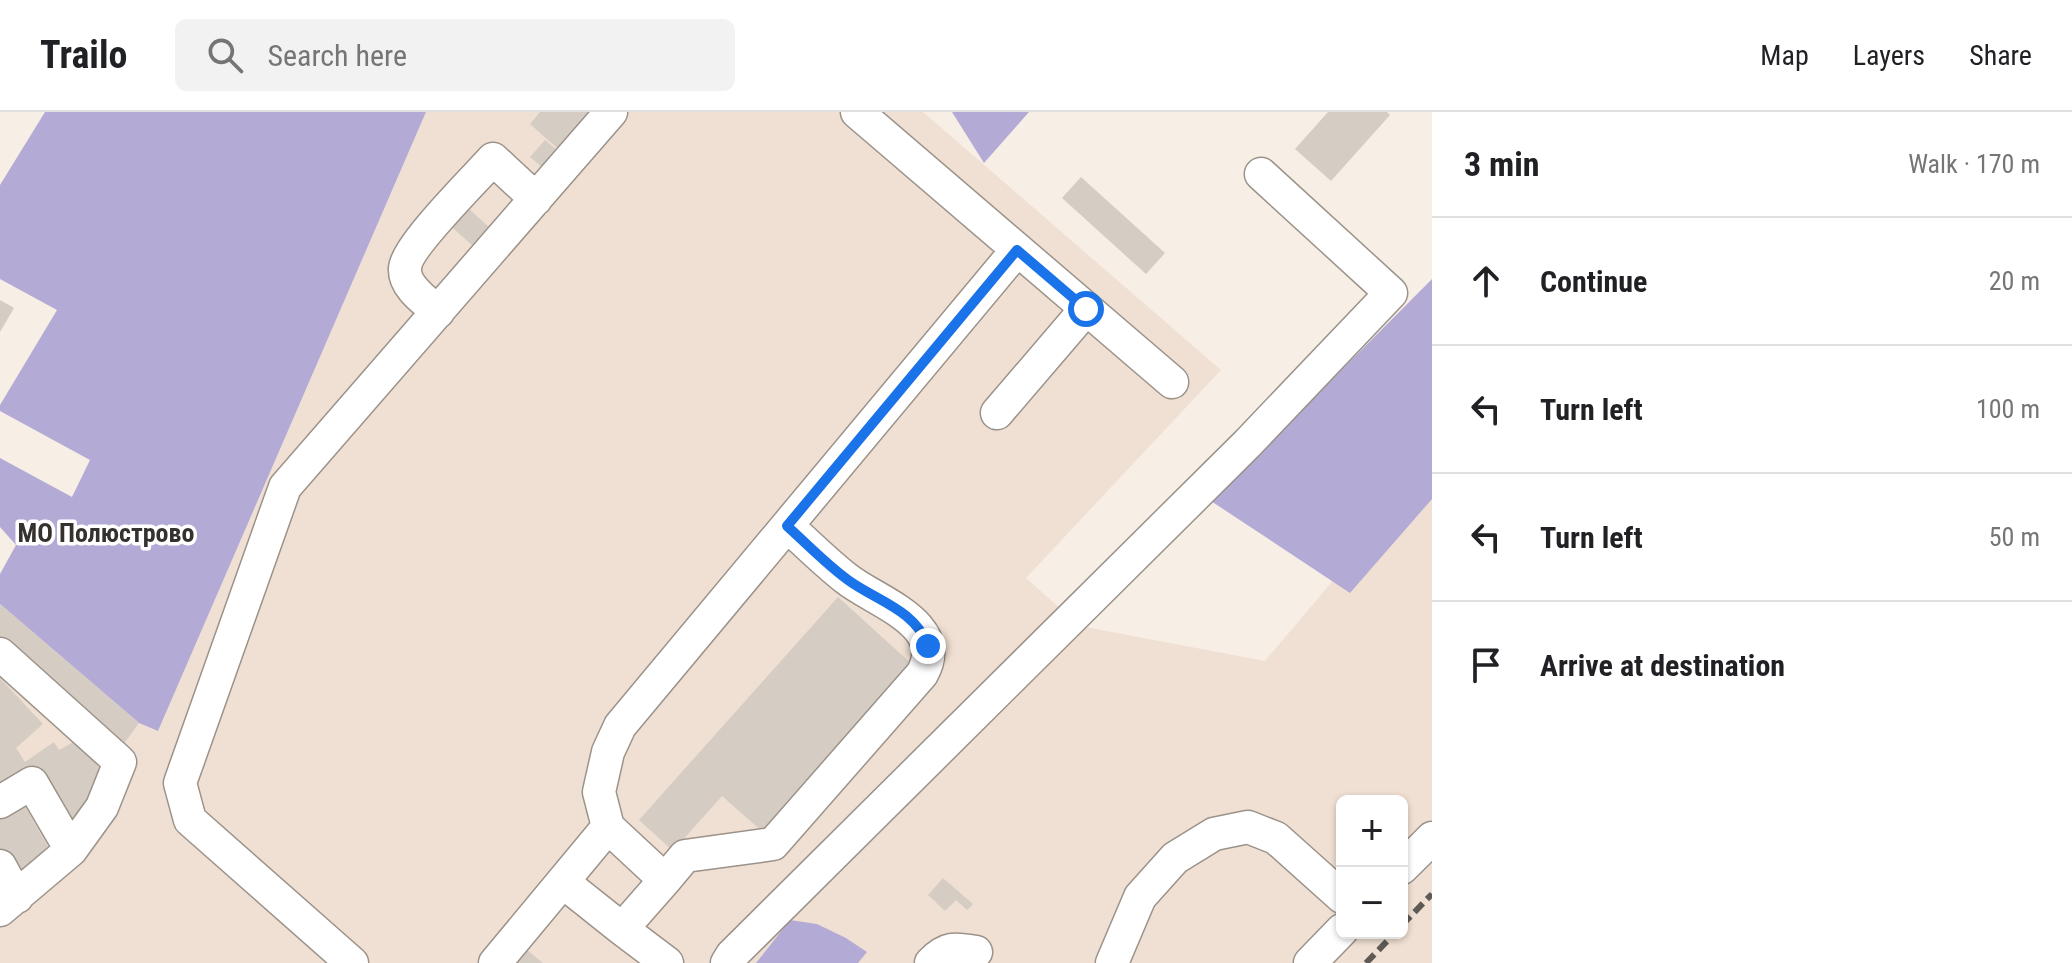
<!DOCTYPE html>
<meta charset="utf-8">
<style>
:root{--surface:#fff;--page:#f2f2f2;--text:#202124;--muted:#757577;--line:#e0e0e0}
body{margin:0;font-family:"Roboto Condensed",sans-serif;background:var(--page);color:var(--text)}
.controls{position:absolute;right:24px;bottom:24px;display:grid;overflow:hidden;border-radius:12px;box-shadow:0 2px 6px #0004}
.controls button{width:72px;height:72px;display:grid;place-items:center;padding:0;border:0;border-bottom:2px solid var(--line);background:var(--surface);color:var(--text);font:40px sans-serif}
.stop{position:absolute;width:24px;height:24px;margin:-18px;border:6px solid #1a73e8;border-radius:50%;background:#fff}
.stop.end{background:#1a73e8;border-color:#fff;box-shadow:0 2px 8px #0008}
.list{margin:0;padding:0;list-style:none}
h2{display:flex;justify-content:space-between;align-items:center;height:104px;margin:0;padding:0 32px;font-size:34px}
h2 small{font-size:26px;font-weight:400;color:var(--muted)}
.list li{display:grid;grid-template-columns:52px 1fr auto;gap:24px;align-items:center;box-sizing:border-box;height:128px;padding:0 32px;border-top:2px solid var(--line)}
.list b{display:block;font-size:30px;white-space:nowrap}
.list em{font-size:26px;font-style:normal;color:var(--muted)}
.icon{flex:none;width:44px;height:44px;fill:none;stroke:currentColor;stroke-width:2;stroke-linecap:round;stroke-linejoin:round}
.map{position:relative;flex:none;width:1432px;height:851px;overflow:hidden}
header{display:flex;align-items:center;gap:48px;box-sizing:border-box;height:112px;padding:0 40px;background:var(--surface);border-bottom:2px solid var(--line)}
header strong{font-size:38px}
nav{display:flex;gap:44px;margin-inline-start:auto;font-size:28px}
.search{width:560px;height:72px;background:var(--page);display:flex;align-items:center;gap:20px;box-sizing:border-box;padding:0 28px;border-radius:12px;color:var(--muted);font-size:30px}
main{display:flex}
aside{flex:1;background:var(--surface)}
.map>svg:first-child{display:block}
.built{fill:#f0e0d3;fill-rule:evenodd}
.forest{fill:#b3abd6}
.building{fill:#d5ccc3}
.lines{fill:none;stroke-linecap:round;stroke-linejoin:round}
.minor-casing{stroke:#9b928a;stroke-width:35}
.minor{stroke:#fff;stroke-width:32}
.rail{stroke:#5f5a55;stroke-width:6;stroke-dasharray:12 6;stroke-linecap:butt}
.route{stroke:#1a73e8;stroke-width:10}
.labels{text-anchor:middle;stroke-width:7;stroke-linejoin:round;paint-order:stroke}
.quarter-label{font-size:26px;font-weight:bold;fill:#35312e;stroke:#fff}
</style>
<header>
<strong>Trailo</strong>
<div class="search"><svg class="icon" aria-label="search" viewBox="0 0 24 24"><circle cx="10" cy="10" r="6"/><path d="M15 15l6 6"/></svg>Search here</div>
<nav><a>Map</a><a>Layers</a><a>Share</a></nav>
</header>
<main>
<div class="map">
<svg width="1432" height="851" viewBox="0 0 1432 851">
<rect width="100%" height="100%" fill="#f7eee5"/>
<!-- built -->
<path class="built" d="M426 0H923L1221 258 1026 466 1080 514 1265 549 1432 352V851H0V492L139 611 158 619ZM1342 689H1402V821H1342Z"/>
<!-- forest -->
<path class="forest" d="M45 0H426L158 619 139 611 0 492V462L16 433 0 415V346L72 385 90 348 0 299V293L57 198 0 167V73Z
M952 0H1029L984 51Z
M1432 167V387L1350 481 1211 389Z
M790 808 817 812 846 826 867 840 858 851H756Z"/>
<!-- building -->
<path class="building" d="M540 0H588L596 7 565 43 530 12Z
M1328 0H1387L1390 3 1331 69 1295 37Z
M545 28 564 44 549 61 530 45Z
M1081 65 1165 141 1146 162 1062 86Z
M461 90 497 122 481 141 445 109Z
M0 188 14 196 0 220Z
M838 485 914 554 765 722 722 684 673 739 639 708Z
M0 492 139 611 123 633 0 527Z
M0 566 43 612 16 636 25 650 54 630 59 638 81 626 99 656 90 699 63 715 0 677Z
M23 691 50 738 19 766 0 737V706Z
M943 766 973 792 967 798 956 788 945 799 928 783Z
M527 838 543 851H516Z"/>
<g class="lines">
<!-- minor casing -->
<g class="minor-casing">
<path id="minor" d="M857 0 1172 270
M438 200C426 189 404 175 405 157 405 136 476 66 493 47L536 87
M997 301 1086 197
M0 542 120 650 102 695 71 738 0 798
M0 690 32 671 71 738
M0 754 17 785
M1402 756 1432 726
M665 768 685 744 773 732 922 562C950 512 876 490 847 467 826 451 807 431 787 414
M563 770 622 817
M352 851 190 708 180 671 285 375 611 0
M495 851 608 715
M667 851 622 817 665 768 608 715 599 680 608 640 620 614 1017 138
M727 851 732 843 1247 332 1391 181 1261 62
M931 851C946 835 955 836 976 840
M1112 851 1140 785 1175 746 1214 722 1248 715 1276 726 1342 785
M1310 851 1342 818"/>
</g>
<!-- minor -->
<use href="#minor" class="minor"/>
<!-- rail -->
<path class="rail" d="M1402 813 1432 782
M1366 851 1395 821"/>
</g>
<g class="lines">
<!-- route -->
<path class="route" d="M928 534C916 498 875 488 848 468 826 452 807 432 787 414L1017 138 1086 197"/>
</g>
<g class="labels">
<!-- quarter labels -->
<g class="quarter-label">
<text x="106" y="430">МО Полюстрово</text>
</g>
</g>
</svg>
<div class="controls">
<button>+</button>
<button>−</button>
</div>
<div class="stop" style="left:1086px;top:197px"></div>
<div class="stop end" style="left:928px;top:534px"></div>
</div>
<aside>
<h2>3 min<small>Walk · 170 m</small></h2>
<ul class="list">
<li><svg class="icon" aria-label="ahead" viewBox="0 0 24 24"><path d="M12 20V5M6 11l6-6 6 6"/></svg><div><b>Continue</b></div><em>20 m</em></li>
<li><svg class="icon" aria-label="left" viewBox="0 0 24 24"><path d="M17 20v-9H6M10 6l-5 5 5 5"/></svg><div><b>Turn left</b></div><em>100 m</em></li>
<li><svg class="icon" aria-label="left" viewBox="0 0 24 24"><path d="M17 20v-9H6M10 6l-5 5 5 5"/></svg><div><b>Turn left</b></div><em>50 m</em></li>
<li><svg class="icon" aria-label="arrive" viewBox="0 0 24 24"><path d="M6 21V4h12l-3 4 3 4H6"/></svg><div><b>Arrive at destination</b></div></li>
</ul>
</aside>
</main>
